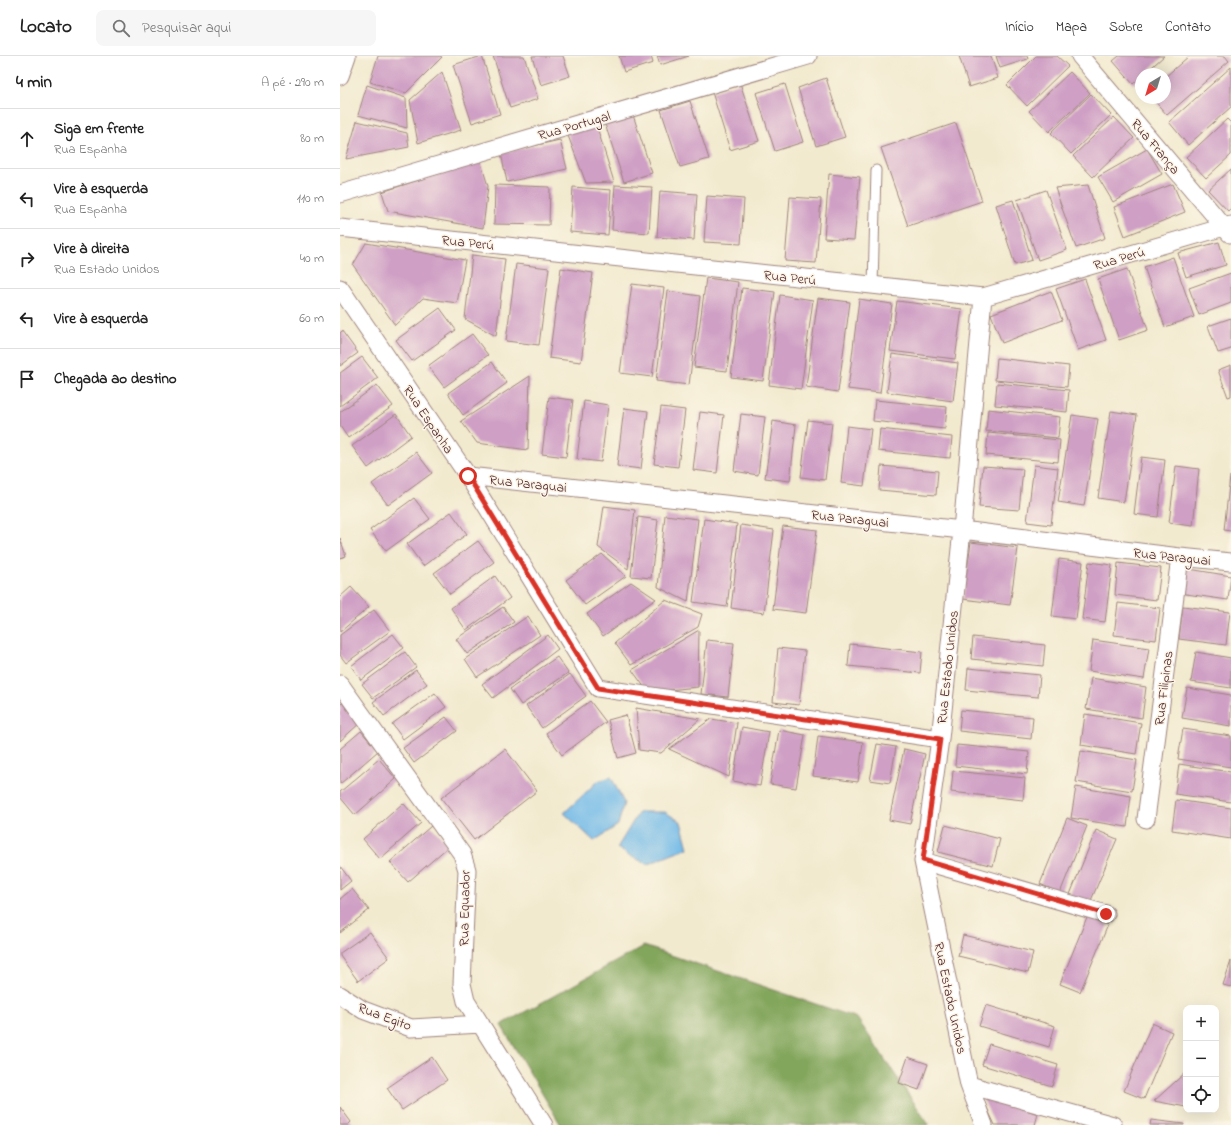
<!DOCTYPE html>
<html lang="pt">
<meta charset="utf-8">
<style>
:root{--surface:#fff;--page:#f6f6f6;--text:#222;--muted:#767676;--line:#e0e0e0}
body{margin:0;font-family:"Indie Flower",sans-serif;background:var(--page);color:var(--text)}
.controls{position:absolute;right:12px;bottom:12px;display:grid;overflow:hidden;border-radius:8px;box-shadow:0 4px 16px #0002}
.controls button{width:36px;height:36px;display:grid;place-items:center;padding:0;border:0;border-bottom:1px solid var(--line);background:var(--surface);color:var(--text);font:20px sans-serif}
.compass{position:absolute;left:795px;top:12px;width:36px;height:36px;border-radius:50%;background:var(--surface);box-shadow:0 4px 16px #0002;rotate:218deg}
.stop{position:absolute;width:12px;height:12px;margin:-9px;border:3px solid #d93025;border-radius:50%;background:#fff}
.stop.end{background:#d93025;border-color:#fff;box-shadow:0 1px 4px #0008}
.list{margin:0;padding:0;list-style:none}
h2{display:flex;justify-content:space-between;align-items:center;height:52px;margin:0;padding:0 16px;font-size:17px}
h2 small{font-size:13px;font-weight:400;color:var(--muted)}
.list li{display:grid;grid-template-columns:26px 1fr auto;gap:12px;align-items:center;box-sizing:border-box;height:60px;padding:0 16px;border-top:1px solid var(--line)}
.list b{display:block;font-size:15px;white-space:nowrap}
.list p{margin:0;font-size:13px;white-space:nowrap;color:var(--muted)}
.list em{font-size:13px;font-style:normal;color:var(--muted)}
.icon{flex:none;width:22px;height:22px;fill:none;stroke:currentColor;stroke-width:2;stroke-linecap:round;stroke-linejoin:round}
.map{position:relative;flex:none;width:891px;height:1069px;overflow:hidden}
header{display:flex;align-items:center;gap:24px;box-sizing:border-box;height:56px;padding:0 20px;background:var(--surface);border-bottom:1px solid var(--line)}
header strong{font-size:19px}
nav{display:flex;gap:22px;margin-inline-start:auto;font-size:14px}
.search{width:280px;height:36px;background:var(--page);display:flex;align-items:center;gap:10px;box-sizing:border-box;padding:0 14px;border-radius:8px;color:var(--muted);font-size:15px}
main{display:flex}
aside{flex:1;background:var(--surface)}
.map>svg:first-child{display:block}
.forest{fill:#82a65c;stroke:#666244}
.water{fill:#70b9e8;stroke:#5d6c8a}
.building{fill:#cf9fc5}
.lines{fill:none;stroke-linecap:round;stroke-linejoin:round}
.lane-casing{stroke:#9e847d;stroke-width:11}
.street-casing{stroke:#9e847d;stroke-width:19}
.lane{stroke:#fff;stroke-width:9}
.street{stroke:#fff;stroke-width:17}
.route{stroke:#d93025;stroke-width:5}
.labels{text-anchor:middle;stroke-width:3;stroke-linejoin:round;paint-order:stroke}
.street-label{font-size:14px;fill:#4a1f2b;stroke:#fcf5e5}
</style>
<header>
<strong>Locato</strong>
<div class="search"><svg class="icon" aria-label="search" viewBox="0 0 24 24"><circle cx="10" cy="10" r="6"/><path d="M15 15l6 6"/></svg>Pesquisar aqui</div>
<nav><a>Início</a><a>Mapa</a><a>Sobre</a><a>Contato</a></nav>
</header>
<main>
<aside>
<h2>4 min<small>A pé · 290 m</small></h2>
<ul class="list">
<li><svg class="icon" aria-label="ahead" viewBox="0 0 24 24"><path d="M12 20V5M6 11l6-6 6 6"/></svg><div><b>Siga em frente</b><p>Rua Espanha</p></div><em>80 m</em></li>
<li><svg class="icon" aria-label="left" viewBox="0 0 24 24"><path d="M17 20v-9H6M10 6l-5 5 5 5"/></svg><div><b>Vire à esquerda</b><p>Rua Espanha</p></div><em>110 m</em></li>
<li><svg class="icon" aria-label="right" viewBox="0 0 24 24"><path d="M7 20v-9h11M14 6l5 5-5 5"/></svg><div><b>Vire à direita</b><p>Rua Estado Unidos</p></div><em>40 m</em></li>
<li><svg class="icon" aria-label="left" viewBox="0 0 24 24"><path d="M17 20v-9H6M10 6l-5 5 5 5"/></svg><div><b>Vire à esquerda</b></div><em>60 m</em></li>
<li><svg class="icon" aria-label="arrive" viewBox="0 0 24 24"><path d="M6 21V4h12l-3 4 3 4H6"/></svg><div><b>Chegada ao destino</b></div></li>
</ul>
</aside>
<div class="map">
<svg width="891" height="1069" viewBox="0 0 891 1069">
<rect width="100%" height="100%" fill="#fcf5e5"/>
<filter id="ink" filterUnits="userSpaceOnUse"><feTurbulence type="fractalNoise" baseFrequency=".025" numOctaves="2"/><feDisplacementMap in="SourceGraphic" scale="8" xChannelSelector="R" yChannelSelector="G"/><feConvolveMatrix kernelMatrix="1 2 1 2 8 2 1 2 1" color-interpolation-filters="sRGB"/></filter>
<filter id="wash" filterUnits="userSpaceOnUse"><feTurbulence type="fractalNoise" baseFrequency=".012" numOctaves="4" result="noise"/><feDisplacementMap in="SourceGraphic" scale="16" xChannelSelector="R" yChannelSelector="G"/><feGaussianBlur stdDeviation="0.9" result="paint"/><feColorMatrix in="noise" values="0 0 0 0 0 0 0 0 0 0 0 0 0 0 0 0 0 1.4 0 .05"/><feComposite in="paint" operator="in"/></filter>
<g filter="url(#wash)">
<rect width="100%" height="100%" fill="#f2eacf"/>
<!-- forest -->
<path class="forest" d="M304 890 517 962 589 1069H221L161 969Z"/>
<!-- water -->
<path class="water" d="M271 721 284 747 278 769 254 785 224 757 258 725Z
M299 756H325L341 766 348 792 308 808 292 801 277 792Z"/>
<g id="blocks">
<!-- building -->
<path class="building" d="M38 0H100L102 1 66 37 30 26Z
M142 0 160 58 132 67 113 9Z
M153 0H184L198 43 170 52Z
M192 0H223L230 20 201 29Z
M279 0H311L313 7 284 16Z
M317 0H349L320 9Z
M619 0H651L658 22 629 31Z
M656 0H687L688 3 660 12Z
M696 0H717L728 10 687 50 667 29Z
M779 0H824L804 18H801V21L793 28 773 5Z
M849 0H885L889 5 827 59 812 42H825V21Z
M891 11V51L848 89 829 66Z
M102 16 121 74 78 87 70 44Z
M730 16 750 37 709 76 689 55Z
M486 22 505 81 476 90 458 32Z
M400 27 419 85 390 94 372 36Z
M445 28 463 86 435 95 416 37Z
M27 29 66 42 67 72 18 59Z
M751 38 771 59 731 98 711 77Z
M350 45 369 103 340 111 321 54Z
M293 59 312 117 284 126 265 68Z
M774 61 794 82 753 121 733 100Z
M887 63 891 67V99L866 122 846 101Z
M17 65 67 77 69 91 6 103Z
M616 67 642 145 568 170 541 92Z
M256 68 274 126 246 127 227 77Z
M220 84 227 113 167 126 161 97Z
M807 93 822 118 773 146 758 121Z
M140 104 148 130 143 172 48 155 42 136Z
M891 113V152L888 155 868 134Z
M489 118 520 121 514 184 484 182Z
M833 128 845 156 785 180 774 151Z
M155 129 210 131 209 169 154 168Z
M275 129 312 131 309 177 272 174Z
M748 129 765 182 736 192 715 132Z
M233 131 271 134 268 179 230 176Z
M706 134 727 194 698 204 677 144Z
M320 135 357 138 354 184 317 181Z
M367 140 404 143 401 188 364 186Z
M450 141 481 143 476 207 445 205Z
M673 144 692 204 675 209 656 149Z
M879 186 886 209 846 221 838 197Z
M26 187 125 204 117 247 83 242 55 269 13 209Z
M132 199 165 203 156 280 125 263Z
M833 201 854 261 825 271 804 211Z
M176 208 209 212 199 289 166 285Z
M221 212 253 217 241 306 209 302Z
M787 213 808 274 779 284 758 223Z
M891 217V247L859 259 849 232Z
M366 222 398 226 387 315 354 311Z
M745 223 766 284 738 294 716 233Z
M292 228 324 232 312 321 280 317Z
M402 232 435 236 423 325 391 321Z
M328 235 360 240 349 329 316 325Z
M711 235 722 264 662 287 651 258Z
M440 239 473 244 461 333 429 329Z
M478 242 510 246 498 336 466 331Z
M519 243 552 248 540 337 508 333Z
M557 245 622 253 615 303 550 295Z
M100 252 116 274 72 305 56 284Z
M891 262V293L878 297 868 270Z
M2 275 18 297 0 310V277Z
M132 278 148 299 104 331 88 310Z
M552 298 618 307 613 345 547 336Z
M22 301 38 322 0 350V317Z
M657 302 729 310 727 331 655 324Z
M152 306 167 327 123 359 108 337Z
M891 309V340L888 341 878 314Z
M190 320 188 394 137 387 121 365Z
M657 327 729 334 727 356 655 349Z
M37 329 53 350 8 382 0 370V356Z
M209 341 233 344 226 401 202 398Z
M535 344 607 351 605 373 533 365Z
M244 345 268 349 261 406 237 403Z
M321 351 345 354 338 411 314 408Z
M284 352 308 355 301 413 277 410Z
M648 353 720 361 718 382 646 375Z
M771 355 797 359 784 446 758 442Z
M360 356 384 359 377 417 353 414Z
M56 358 71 380 28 412 12 390Z
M401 358 425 361 418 419 394 415Z
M732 359 758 363 744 450 718 446Z
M468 364 492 367 485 424 461 421Z
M433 365 456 369 450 425 425 422Z
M507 370 531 373 524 430 501 427Z
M540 373 612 381 610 402 538 395Z
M648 377 720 384 718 406 646 399Z
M76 396 92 417 48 449 32 428Z
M801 401 825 404 818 461 794 458Z
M694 409 718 412 711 469 687 466Z
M541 410 598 415 596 439 539 434Z
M643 410 683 413 679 454 639 451Z
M836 410 859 413 853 470 829 467Z
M890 420 891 421V475L884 474Z
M74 442 90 463 46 495 30 474Z
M264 450 295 454 288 513 258 491Z
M111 456 127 478 83 510 67 488Z
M325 459 358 463 348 546 318 531Z
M298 461 318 464 311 522 291 520Z
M364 463 397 468 387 551 353 546Z
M401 469 434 474 424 557 391 552Z
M443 470 477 474 466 557 433 553Z
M0 482 6 500 0 502Z
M138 485 154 506 110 538 94 517Z
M631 486 678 492 670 549 623 543Z
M262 498 286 520 245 549 226 524Z
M719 503 743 506 736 563 712 560Z
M749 506 772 509 765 566 742 563Z
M778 507 821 512 817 544 775 539Z
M843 512 891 520 888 544 839 537Z
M155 520 170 542 126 574 111 552Z
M291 526 316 543 263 580 247 558Z
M11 531 29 551 0 576V541Z
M325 544 362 558 358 571 291 609 275 587Z
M778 547 820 552 816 584 774 579Z
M843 550 890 556 886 589 839 583Z
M163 551 174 566 127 598 116 583Z
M34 554 50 575 6 607 0 599V579Z
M188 560 200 579 137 621 125 603Z
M359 574 358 631 308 636 292 614Z
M53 578 64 592 21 624 11 610Z
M208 579 218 593 153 642 142 628Z
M633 581 705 589 703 610 631 603Z
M367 584 394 587 388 641 361 638Z
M753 584 809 592 804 623 749 615Z
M510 588 582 596 580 617 508 610Z
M438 592 465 595 459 649 433 646Z
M65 596 76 611 33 642 22 628Z
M856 596 891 602V632L851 626Z
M217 601 228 617 181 649 170 633Z
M628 612 700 619 698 641 626 634Z
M76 614 87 628 44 660 33 646Z
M230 618 246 640 202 672 186 650Z
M751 622 806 631 802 662 746 653Z
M847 632 891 639V670L842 662Z
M95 637 106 651 63 683 52 668Z
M250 645 266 666 222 699 206 677Z
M2 647 20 667 0 685V649Z
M296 652 360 663 321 697 299 694Z
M621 654 693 661 691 683 619 675Z
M745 658 801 667 796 698 741 689Z
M286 659 296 697 278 702 268 664Z
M106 661 117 675 74 707 63 692Z
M371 663 397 667 389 721 329 693Z
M402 671 429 676 420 730 393 725Z
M843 673 891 680V711L838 703Z
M439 674 465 679 456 732 430 728Z
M21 675 38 695 0 728V693Z
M478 680 523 686 518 726 473 720Z
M537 688 556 691 550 727 530 724Z
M617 689 689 696 687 718 615 710Z
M165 693 197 735 134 784 101 742Z
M564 693 585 698 570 768 549 764Z
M741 695 797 704 792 735 736 726Z
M39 703 56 723 15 759 0 741V736Z
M839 708 891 716V746L835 738Z
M613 715 685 722 683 744 611 736Z
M736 731 791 740 787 771 731 762Z
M836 744 891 752V783L832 774Z
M63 747 81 767 40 803 23 783Z
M727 762 747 770 720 837 700 828Z
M605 769 660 783 653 810 598 796Z
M91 770 109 790 68 826 50 806Z
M756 774 777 783 749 849 729 841Z
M0 810 11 825 0 834Z
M12 833 29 854 0 877V843Z
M747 861 768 869 740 936 720 928Z
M30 876 49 902 18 925 0 900V897Z
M623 879 693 896 688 917 618 900Z
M891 905V931L883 929Z
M646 949 715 970 709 991 639 970Z
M812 967 832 976 804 1043 784 1035Z
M649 988 718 1009 712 1030 642 1009Z
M92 1001 107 1024 62 1054 47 1032Z
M568 1001 588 1008 579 1034 559 1027Z
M846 1016V1051L814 1045Z
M641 1039 698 1058 695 1069H655Z
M0 1051 11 1066 8 1069H0Z
M811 1064 844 1068V1069H810Z"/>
</g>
</g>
<g filter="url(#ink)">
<use href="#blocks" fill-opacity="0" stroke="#9e847d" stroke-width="1"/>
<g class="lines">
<!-- lane casing -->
<g class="lane-casing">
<path id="lane" d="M533 230 536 114"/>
</g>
<!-- street casing -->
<g class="street-casing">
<path id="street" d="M740 0 890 178
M0 20 7 0
M0 138 468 0
M0 172 643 241 891 169
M0 232 128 420 258 632 600 683
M643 241 622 474 600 683 583 805 629 1029 644 1069
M128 420 622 474 840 501 891 506
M0 628 122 798 127 814 122 928 126 945 204 1069
M806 763 840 501
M583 805 766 858
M0 939 23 954 71 972 141 968
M629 1029 773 1069"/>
</g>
<!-- lane -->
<use href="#lane" class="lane"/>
<!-- street -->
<use href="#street" class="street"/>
</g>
</g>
<g class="lines" filter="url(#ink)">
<!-- route -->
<path class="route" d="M128 420 258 632 600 683 583 804 766 858"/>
</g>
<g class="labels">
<!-- street labels -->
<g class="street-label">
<text transform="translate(234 69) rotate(-16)" y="5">Rua Portugal</text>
<text transform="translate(816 90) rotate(50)" y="5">Rua França</text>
<text transform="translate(128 186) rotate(6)" y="5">Rua Perú</text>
<text transform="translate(779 202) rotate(-16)" y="5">Rua Perú</text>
<text transform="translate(450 221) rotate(6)" y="5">Rua Perú</text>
<text transform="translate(89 363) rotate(56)" y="5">Rua Espanha</text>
<text transform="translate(188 427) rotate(6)" y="5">Rua Paraguai</text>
<text transform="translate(510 462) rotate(6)" y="5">Rua Paraguai</text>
<text transform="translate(832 500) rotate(6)" y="5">Rua Paraguai</text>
<text transform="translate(607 611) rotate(-84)" y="5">Rua Estado Unidos</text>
<text transform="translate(823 632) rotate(-83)" y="5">Rua Filipinas</text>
<text transform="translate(124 852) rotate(-89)" y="5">Rua Equador</text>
<text transform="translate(611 942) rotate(78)" y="5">Rua Estado Unidos</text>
<text transform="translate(45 960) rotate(20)" y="5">Rua Egito</text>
</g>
</g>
</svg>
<div class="controls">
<button>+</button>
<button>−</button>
<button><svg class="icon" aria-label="locate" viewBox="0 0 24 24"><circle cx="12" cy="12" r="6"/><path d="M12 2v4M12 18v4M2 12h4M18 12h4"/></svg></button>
</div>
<svg class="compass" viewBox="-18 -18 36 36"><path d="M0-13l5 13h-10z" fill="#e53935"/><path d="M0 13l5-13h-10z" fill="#767676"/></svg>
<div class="stop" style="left:128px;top:420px"></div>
<div class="stop end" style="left:766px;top:858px"></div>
</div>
</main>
